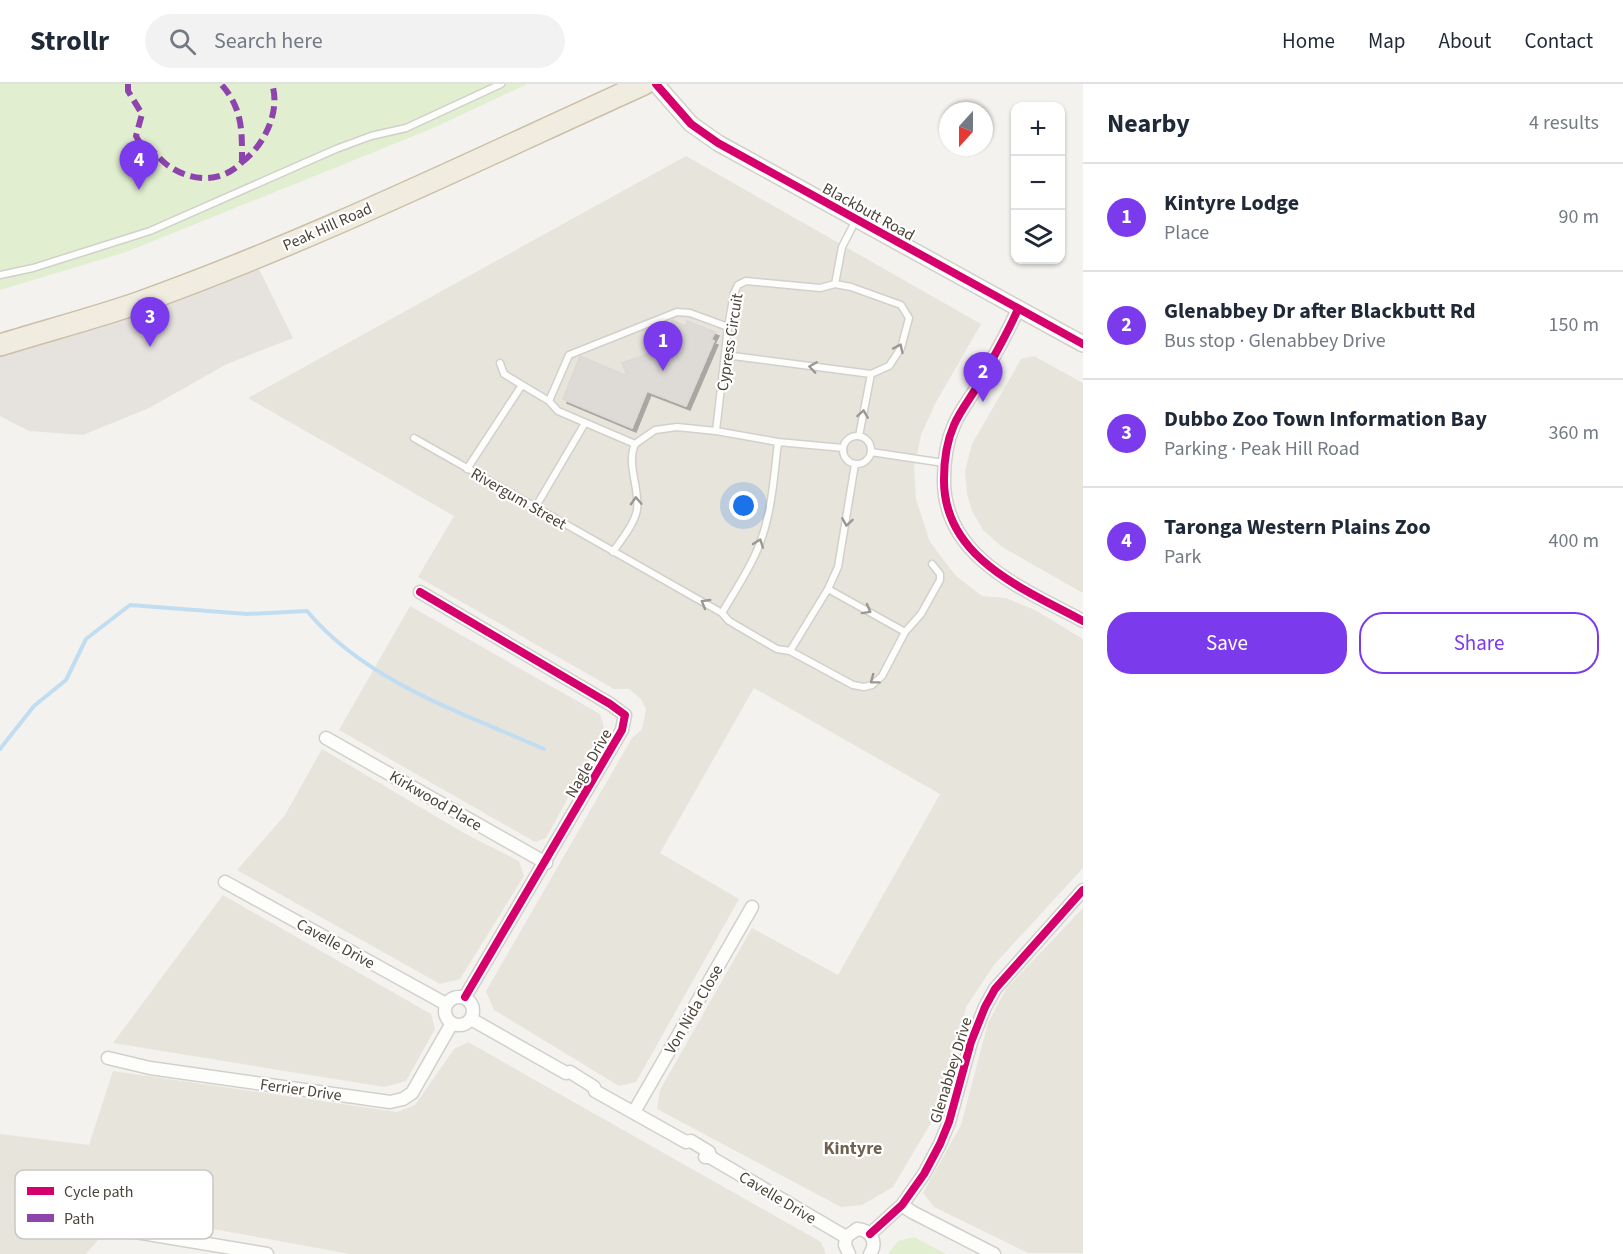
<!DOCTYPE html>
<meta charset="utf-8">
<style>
:root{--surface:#fff;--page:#f2f2f3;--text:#1f2937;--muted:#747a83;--line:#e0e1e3;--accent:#7c3aed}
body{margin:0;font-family:"Source Sans 3",sans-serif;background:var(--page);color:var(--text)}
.controls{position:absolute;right:18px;top:18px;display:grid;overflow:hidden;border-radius:12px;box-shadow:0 2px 4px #0004}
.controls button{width:54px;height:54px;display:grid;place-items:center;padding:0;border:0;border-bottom:2px solid var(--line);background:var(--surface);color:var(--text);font:30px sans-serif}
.compass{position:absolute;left:939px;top:18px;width:54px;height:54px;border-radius:50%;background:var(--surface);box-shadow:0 2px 4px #0004;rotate:201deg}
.you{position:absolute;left:744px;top:422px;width:21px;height:21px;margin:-15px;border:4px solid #fff;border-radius:50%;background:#1a73e8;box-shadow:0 0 0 9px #1a73e833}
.badge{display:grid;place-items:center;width:39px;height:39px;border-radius:50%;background:var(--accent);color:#fff;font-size:20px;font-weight:700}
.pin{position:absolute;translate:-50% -50px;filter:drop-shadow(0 2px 3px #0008)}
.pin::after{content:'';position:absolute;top:32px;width:21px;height:18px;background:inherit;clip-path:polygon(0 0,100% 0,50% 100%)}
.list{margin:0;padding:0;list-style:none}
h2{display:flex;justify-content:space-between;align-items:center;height:78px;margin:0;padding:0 24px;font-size:26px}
h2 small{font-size:20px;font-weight:400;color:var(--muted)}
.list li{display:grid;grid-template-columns:39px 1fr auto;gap:18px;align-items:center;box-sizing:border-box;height:108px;padding:0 24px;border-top:2px solid var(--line)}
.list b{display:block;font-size:22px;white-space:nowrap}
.list p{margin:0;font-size:20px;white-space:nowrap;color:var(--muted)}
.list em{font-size:20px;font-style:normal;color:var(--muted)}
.actions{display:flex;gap:12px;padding:18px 24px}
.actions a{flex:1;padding:14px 0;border:2px solid var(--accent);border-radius:24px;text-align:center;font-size:21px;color:var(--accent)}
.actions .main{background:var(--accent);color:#fff}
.icon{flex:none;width:33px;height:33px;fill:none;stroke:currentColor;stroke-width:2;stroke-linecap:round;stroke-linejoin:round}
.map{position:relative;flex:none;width:1083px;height:1170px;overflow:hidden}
header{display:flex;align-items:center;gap:36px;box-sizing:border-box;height:84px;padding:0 30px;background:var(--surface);border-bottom:2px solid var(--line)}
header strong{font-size:28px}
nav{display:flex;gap:33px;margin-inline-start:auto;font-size:21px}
.search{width:420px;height:54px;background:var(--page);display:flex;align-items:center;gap:15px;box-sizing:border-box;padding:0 21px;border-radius:33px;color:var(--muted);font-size:22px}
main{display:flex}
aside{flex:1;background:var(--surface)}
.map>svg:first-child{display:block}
.residential{fill:#e7e4dc}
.green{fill:#e1eecf}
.parking{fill:#e6e3df}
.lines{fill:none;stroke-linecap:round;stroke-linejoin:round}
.stream{stroke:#c0ddf1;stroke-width:4}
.building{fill:#dedbd6;stroke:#dcd9d4;stroke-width:1.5;filter:url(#shadow)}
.service-casing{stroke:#d2d0cb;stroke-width:9}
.minor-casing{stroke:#d2d0cb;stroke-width:15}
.tertiary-casing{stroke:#d2d0cb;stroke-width:18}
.trunk-casing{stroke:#ccbfa9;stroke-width:24}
.service{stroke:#fdfdfc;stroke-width:6}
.minor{stroke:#fdfdfc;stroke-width:12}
.tertiary{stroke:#fdfdfc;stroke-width:15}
.trunk{stroke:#f0ece0;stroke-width:21}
.quiet{stroke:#8e44ad;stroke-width:6;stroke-dasharray:12 6;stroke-linecap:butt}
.cycleway-casing{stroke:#fff;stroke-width:11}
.cycleway{stroke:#d6006c;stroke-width:8}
.oneway{stroke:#9b9791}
.labels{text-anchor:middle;stroke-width:4.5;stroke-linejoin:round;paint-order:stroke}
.street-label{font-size:16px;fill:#4b4439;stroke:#fff}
.neighbourhood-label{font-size:18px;font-weight:bold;fill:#6e6250;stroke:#fff}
.key{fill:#fff;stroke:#c9c7c4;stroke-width:1.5}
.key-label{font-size:16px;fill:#4b4439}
</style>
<header>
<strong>Strollr</strong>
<div class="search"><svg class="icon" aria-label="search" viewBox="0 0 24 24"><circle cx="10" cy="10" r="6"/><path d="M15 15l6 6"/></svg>Search here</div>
<nav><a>Home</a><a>Map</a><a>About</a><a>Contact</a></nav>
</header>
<main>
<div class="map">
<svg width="1083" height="1170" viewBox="0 0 1083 1170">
<defs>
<filter id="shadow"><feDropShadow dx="4" dy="4" stdDeviation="0" flood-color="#0004"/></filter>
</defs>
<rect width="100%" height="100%" fill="#f4f2ee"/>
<!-- residential -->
<path class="residential" d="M686 72 981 240 935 320 921 351 914 384 916 415 930 458 956 492 982 512 1006 514 1035 526 1083 555V784L994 881 966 923 958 963 935 1032 893 1103 862 1121 841 1123 657 1025 660 1006 752 844 838 891 940 710 754 604 660 769 739 815 636 998 619 1002 494 926 486 907 632 654 642 645 646 625 641 615 629 605H614L418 493 454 432 248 314Z
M1034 272 1083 299V509L1002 463 983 446 972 427 967 410 965 387 972 360 1021 275Z
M410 522 600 630 605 647 546 754 535 758 339 646Z
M322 665 464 749 519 777 524 792 460 895 440 900 237 786 285 731Z
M223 811 431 930 435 945 406 997 384 1003 113 959Z
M1083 824V1169H1028L934 1123 923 1109 961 1041 988 939 1006 905Z
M468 958 821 1158 826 1170H350L158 1135 146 1125 128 1118 110 1123 100 1133 98 1156 86 1170H0V1050L89 1061 113 987 397 1028 415 1021 454 965Z"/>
<!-- green -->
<path class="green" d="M0 0H527L431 45 126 168 0 206Z
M914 1153 946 1170H888L898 1157Z"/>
<!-- parking -->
<path class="parking" d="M259 185 293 254 227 280 149 324 83 351 29 347 0 332V272L148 226Z"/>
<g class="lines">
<!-- stream -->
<path class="stream" d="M0 665 34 622 66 596 86 555 130 521 247 530 307 527C366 598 463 629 544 665"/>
</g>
<!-- building -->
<path class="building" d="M672 236 685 242 687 237 715 248 711 256 714 257 686 322 647 307 632 344 563 315 580 272 627 292 622 279 659 266Z"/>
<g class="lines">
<!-- service casing -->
<g class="service-casing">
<path id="service" d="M0 191 33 184 150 147 336 65 371 52 406 44 501 0
M835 200 842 163 856 136
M725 271 871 290
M500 279 504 290 549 317 558 327 635 360
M549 317 569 271 677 228 690 229 728 243
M716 347 728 243 734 209 738 201 746 197 820 204 835 200 851 203 901 221 909 234 901 264 889 282 871 290 859 352
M843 366a14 14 0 1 1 28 0a14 14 0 1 1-28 0Z
M414 354 722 529 729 537 777 565 790 567 853 601 864 603 872 601 882 592 905 548 921 530 940 496V490L932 480
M635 360 655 346 677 343 716 347 778 358 843 364
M871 368 944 379
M467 385 522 301
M535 424 585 339
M613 468C621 456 634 441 637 426 640 404 626 381 635 360
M828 505 905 548
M722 529C735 506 751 484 760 459 772 427 774 392 778 358
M790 567 828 505 838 483 855 380"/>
</g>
<!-- minor casing -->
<g class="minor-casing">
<path id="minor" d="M1018 225C1006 253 990 279 975 306 968 317 959 329 954 341 946 359 944 376 944 395 943 474 1024 505 1083 537
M420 508 610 620 625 631 622 646 465 913
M326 654 546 779
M225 798 446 920
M445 927a14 14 0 1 1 28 0a14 14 0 1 1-28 0Z
M471 935 566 989 570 988 594 1003 595 1007 686 1058 691 1057 709 1068 710 1073
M108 974 150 984 390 1018 403 1015 412 1009 452 939
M634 1028 752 823
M705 1073H710L846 1153
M902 1121 912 1128 994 1170
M124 1146 267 1170
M870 1150 902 1121 924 1090 940 1060 949 1038 971 958 985 923 995 905 1083 806
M849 1170 845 1161 846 1153 857 1145C871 1146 878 1158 870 1170"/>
</g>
<!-- tertiary casing -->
<g class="tertiary-casing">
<path id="tertiary" d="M656 0 691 40 718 59 1083 260"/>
</g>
<!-- trunk casing -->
<g class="trunk-casing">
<path id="trunk" d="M0 261C45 247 91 235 135 220 309 158 476 76 644 0"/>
</g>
<!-- service -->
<use href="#service" class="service"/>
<!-- minor -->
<use href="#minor" class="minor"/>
<!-- tertiary -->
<use href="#tertiary" class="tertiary"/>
<!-- trunk -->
<use href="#trunk" class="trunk"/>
<!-- quiet -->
<path class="quiet" d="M128 0V7L142 30 136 52C138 56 141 61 145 63 150 66 148 62 153 67 157 71 161 76 166 80 189 98 222 100 242 78 242 47 243 25 221 0
M242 78C264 62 281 27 272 0"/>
<!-- cycleway casing -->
<g class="cycleway-casing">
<path id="cycleway" d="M656 0 691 40 718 59 1083 260
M1018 225C1006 253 990 279 975 306 968 317 959 329 954 341 946 359 944 376 944 395 943 474 1024 505 1083 537
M420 508 610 620 625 631 622 646 465 913
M870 1150 902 1121 924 1090 940 1060 949 1038 971 958 985 923 995 905 1083 806"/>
</g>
<!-- cycleway -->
<use href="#cycleway" class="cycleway"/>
</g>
<!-- one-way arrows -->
<defs><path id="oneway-chevron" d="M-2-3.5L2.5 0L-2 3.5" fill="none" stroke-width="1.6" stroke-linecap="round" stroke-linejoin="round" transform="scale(1.5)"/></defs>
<g class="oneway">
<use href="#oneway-chevron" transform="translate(899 264) rotate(-65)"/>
<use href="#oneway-chevron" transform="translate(813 283) rotate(-172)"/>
<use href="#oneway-chevron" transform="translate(863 330) rotate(-81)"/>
<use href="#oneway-chevron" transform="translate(636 417) rotate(-93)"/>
<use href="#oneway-chevron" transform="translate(847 438) rotate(99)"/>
<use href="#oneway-chevron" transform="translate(759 459) rotate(-70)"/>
<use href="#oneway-chevron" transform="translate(705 519) rotate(-150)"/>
<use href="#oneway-chevron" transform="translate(867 526) rotate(29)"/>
<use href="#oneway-chevron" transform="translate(874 596) rotate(143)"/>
</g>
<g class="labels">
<!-- street labels -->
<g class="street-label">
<text transform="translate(869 127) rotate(29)" y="6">Blackbutt Road</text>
<text transform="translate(327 142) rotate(-24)" y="6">Peak Hill Road</text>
<text transform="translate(729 258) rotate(-81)" y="6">Cypress Circuit</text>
<text transform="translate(519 414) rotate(30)" y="6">Rivergum Street</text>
<text transform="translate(588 679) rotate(-60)" y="6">Nagle Drive</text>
<text transform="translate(436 716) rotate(30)" y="6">Kirkwood Place</text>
<text transform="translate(336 859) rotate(29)" y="6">Cavelle Drive</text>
<text transform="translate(693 925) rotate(-60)" y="6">Von Nida Close</text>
<text transform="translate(950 986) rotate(-73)" y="6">Glenabbey Drive</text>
<text transform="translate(301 1005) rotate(8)" y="6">Ferrier Drive</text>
<text transform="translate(778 1113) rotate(31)" y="6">Cavelle Drive</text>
</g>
<!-- neighbourhood labels -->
<g class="neighbourhood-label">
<text x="853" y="1070">Kintyre</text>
</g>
</g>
<!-- legend -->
<rect x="15" y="1086" width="198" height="69" rx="9" class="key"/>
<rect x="27" y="1103" width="27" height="8" fill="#d6006c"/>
<rect x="27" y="1130" width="27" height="8" fill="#8e44ad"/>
<g class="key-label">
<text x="64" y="1113">Cycle path</text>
<text x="64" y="1140">Path</text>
</g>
</svg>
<div class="controls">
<button>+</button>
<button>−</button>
<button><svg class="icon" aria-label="layers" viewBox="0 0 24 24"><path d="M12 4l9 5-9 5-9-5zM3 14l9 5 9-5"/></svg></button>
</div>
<svg class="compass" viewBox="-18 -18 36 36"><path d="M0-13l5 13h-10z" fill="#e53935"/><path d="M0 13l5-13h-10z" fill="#747a83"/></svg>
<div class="you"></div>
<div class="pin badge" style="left:663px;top:287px">1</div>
<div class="pin badge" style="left:983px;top:318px">2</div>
<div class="pin badge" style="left:150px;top:263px">3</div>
<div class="pin badge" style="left:139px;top:106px">4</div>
</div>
<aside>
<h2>Nearby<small>4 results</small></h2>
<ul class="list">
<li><span class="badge">1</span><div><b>Kintyre Lodge</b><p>Place</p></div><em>90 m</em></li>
<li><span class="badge">2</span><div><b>Glenabbey Dr after Blackbutt Rd</b><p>Bus stop · Glenabbey Drive</p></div><em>150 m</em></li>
<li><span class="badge">3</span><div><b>Dubbo Zoo Town Information Bay</b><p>Parking · Peak Hill Road</p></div><em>360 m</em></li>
<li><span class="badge">4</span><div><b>Taronga Western Plains Zoo</b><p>Park</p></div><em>400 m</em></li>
</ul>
<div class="actions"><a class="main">Save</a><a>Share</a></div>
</aside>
</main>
